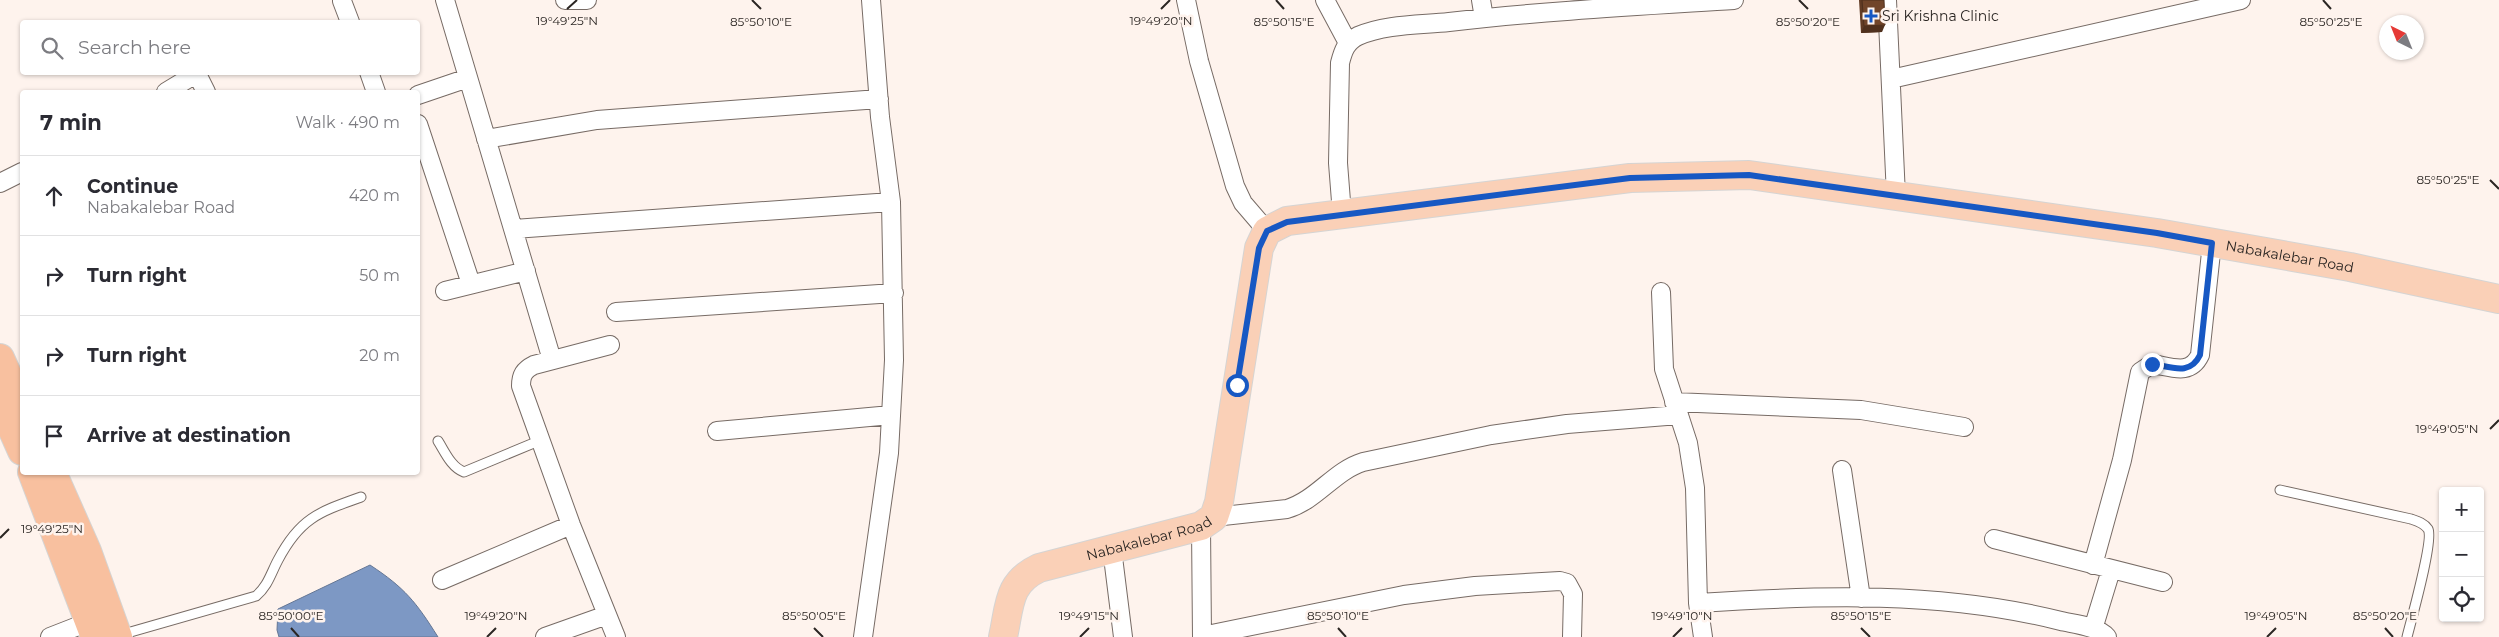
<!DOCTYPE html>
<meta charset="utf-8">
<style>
:root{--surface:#fff;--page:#f2f2f3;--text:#2b2b33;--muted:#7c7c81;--line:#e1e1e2}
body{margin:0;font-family:Montserrat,sans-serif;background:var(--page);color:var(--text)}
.controls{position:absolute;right:15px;bottom:15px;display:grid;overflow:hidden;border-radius:5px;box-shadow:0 1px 4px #0004}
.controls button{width:45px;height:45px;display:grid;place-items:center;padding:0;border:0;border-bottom:1px solid var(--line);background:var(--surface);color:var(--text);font:25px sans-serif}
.compass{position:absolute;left:2379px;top:15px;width:45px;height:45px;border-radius:50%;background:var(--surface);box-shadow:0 1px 4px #0004;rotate:317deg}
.stop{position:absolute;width:15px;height:15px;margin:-11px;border:4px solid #1758c3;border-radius:50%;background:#fff}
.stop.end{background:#1758c3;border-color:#fff;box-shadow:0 1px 5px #0008}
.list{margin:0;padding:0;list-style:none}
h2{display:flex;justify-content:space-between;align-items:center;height:65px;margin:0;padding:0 20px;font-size:21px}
h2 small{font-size:16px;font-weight:400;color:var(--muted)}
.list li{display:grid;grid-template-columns:32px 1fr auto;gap:15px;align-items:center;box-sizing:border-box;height:80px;padding:0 20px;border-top:1px solid var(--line)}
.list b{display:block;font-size:19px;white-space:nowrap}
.list p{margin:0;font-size:16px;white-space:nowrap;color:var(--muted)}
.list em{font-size:16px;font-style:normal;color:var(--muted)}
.icon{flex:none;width:28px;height:28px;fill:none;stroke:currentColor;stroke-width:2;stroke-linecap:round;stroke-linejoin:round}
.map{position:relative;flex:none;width:2499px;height:637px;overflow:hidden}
.search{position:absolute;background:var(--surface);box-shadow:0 1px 4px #0004;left:20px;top:20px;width:400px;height:55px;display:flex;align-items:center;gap:12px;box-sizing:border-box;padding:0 18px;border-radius:5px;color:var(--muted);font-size:19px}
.panel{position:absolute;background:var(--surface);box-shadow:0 1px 4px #0004;left:20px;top:90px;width:400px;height:385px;border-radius:5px}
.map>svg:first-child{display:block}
.water{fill:#7d98c4;stroke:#647694}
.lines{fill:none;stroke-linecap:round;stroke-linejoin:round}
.service-casing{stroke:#776b65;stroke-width:11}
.minor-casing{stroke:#776b65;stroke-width:20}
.primary-casing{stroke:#d5d4d3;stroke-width:30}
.trunk-casing{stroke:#d5d4d3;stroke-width:30}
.service{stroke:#fff;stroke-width:9}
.minor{stroke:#fff;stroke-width:18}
.primary{stroke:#fad0b7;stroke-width:28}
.trunk{stroke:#f8c09f;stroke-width:28}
.wall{fill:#613b24}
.shaded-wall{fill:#4f301d}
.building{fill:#71452a;stroke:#4f301d}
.route{stroke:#1758c3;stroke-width:6}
.ticks{fill:none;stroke:#2b2623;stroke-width:2}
.poi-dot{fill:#1758c3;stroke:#fef3ed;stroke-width:2}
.labels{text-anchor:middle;stroke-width:5;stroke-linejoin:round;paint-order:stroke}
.poi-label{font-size:14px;fill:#2b2623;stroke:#fef3ed;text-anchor:start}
.street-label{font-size:14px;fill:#2b2623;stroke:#fef3ed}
.ticks-label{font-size:12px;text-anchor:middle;fill:#2b2623;stroke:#fef3ed;stroke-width:5;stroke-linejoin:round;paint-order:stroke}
</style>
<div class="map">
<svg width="2499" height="637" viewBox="0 0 2499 637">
<rect width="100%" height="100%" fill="#fef3ed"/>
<!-- water -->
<path class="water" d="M370 565C405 588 416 602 438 637H279L277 630 278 609Z"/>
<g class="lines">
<!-- service casing -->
<g class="service-casing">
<path id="service" d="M438 441C445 452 451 467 464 472L541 440
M2280 490 2411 519C2417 521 2424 523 2428 529 2434 539 2411 621 2407 637
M120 635 256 596C268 586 271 573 278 560 300 518 319 512 361 497"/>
</g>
<!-- minor casing -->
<g class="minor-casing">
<path id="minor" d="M445 0 552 360
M565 0H587
M1186 0 1199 61 1235 186 1243 203 1267 231
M1325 0 1348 43
M1481 0 1484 18
M1887 0 1896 196
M342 1 350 22
M369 72 376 92
M197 74 206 92
M1891 79 2241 0
M166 92 199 72
M418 95 468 78
M418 124 471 284
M486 139 597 120 879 99
M0 183 22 172
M1342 214 1338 163 1340 63C1343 51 1346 42 1358 36 1385 24 1420 25 1449 22 1543 11 1639 6 1734 0
M514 229 891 202
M445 291 526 271
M1661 292 1664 369 1688 443 1695 488 1698 603 1703 637
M616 312 894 293
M610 345 534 365C524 370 521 375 521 386L571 525 616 637
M1674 402 1861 410 1964 427
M717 431 891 415
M1842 470 1861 598
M1214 517 1287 509C1317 500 1334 471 1363 462L1491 435 1567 424 1679 415
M1201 526 1202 637
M1994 539 2163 582
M1112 549 1123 637
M2093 565 2122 460 2140 372 2152 364C2172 367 2190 376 2200 355L2212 243
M442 580 571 525
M1698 603C1819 595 1942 591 2061 621 2074 624 2098 626 2107 637
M2093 629 2111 570
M1202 636 1404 595 1475 586 1560 581 1567 583 1573 594 1572 637
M50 637 91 621
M545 637 607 615
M863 637 889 453 894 360 891 202 880 117 871 0"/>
</g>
<!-- primary casing -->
<g class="primary-casing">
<g id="primary">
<path id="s1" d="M1003 637C1010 606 1007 583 1039 568L1201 526 1214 517 1219 502 1259 248 1267 231 1287 221 1630 178 1749 175 2157 233 2350 267 2499 299"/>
</g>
</g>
<!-- trunk casing -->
<g class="trunk-casing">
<path id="trunk" d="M0 358 22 407
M0 402 22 451
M32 472 95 637
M52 472 87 551 118 637"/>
</g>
<!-- service -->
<use href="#service" class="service"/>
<!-- minor -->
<use href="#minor" class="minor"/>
<!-- primary -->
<use href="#primary" class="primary"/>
<!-- trunk -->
<use href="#trunk" class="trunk"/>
</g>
<!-- wall -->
<path class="wall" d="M1859 0H1884L1882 32 1861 33Z"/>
<!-- shaded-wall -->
<path class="shaded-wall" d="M1885 25 1882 32 1861 33 1864 26Z"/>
<!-- building -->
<path class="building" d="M1862 0H1884L1885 25 1864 26Z"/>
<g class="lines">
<!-- route -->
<path class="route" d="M1237 385 1259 248 1267 231 1287 222 1630 178 1749 175 2157 233 2212 243 2200 355C2190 376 2172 367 2152 364"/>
</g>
<!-- ticks -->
<path class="ticks" d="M752 0 761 9M1276 0 1284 9M1799 0 1808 9M2323 0 2331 9M567 9 577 0M1161 9 1170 0M2490 180 2499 189M2490 429 2499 420M0 538 9 529M291 628 299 637M814 628 823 637M1338 628 1346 637M1861 628 1870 637M2385 628 2393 637M487 637 496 628M1080 637 1089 628M1673 637 1682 628M2267 637 2276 628"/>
<!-- markers -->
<path class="poi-dot" d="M1868.5 8.5h5v5h5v5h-5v5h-5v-5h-5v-5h5z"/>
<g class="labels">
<!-- poi labels -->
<g class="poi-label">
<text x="1882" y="21">Sri Krishna Clinic</text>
</g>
<!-- street labels -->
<g class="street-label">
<text dy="5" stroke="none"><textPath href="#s1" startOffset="1591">Nabakalebar Road</textPath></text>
<text dy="5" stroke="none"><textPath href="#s1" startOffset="196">Nabakalebar Road</textPath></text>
</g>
</g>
<g class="ticks-label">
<text x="567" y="25">19°49'25"N</text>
<text x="1161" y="25">19°49'20"N</text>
<text x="761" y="26">85°50'10"E</text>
<text x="1284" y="26">85°50'15"E</text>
<text x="1808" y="26">85°50'20"E</text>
<text x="2331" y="26">85°50'25"E</text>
<text x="2448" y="184">85°50'25"E</text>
<text x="2447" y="433">19°49'05"N</text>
<text x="52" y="533">19°49'25"N</text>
<text x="291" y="620">85°50'00"E</text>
<text x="814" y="620">85°50'05"E</text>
<text x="1338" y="620">85°50'10"E</text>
<text x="1861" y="620">85°50'15"E</text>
<text x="2385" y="620">85°50'20"E</text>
<text x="496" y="620">19°49'20"N</text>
<text x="1089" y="620">19°49'15"N</text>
<text x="1682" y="620">19°49'10"N</text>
<text x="2276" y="620">19°49'05"N</text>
</g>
</svg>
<div class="controls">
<button>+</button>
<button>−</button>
<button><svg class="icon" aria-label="locate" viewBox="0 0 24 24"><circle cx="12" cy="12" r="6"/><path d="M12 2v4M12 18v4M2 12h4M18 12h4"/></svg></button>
</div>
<svg class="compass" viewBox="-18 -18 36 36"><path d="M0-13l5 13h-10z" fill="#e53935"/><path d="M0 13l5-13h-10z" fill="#7c7c81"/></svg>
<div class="stop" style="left:1237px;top:385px"></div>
<div class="stop end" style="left:2152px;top:364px"></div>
<div class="search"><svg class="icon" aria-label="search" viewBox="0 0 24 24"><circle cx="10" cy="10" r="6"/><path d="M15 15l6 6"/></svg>Search here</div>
<section class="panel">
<h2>7 min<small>Walk · 490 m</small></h2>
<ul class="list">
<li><svg class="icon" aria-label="ahead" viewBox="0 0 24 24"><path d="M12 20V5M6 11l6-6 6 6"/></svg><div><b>Continue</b><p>Nabakalebar Road</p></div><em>420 m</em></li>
<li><svg class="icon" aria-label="right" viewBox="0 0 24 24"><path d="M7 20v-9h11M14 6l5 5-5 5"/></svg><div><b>Turn right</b></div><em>50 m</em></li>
<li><svg class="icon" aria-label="right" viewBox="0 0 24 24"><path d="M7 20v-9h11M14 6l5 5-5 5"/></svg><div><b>Turn right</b></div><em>20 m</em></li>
<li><svg class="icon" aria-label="arrive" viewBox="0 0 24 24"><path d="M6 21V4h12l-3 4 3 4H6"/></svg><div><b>Arrive at destination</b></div></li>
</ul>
</section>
</div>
